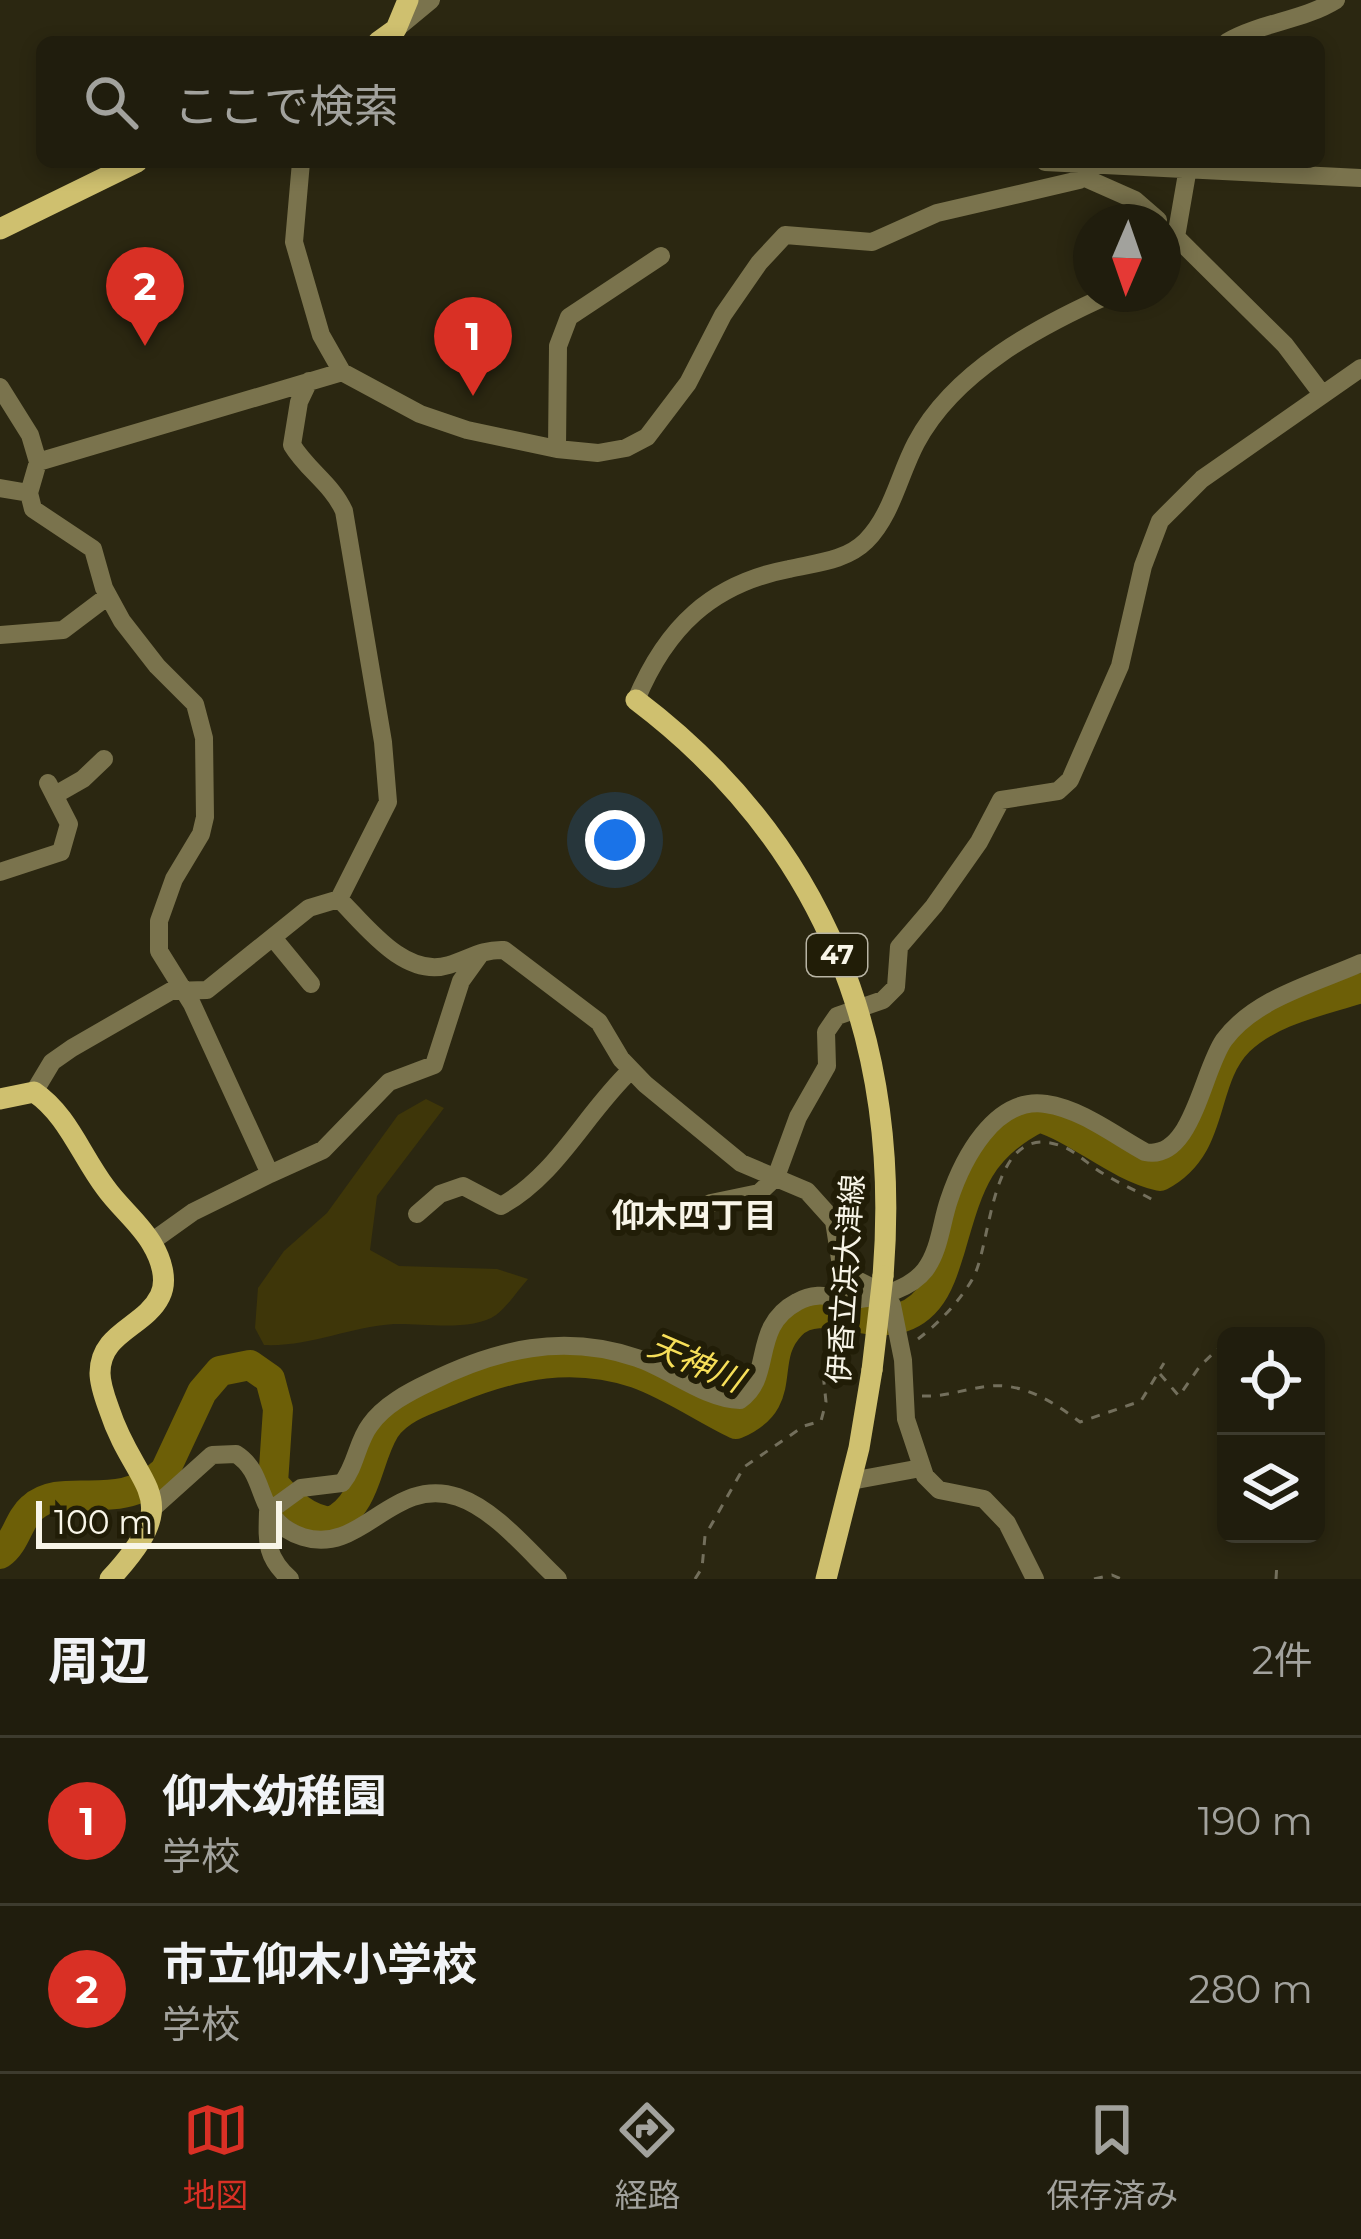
<!DOCTYPE html>
<html lang="ja">
<meta charset="utf-8">
<style>
:root{--surface:#201d0d;--page:#2d2a1b;--text:#f1f3f6;--muted:#a2a29d;--line:#3d3b2e;--accent:#d93025}
body{margin:0;font-family:Montserrat,"Noto Sans JP",sans-serif;background:var(--page);color:var(--text)}
.controls{position:absolute;right:36px;bottom:36px;display:grid;overflow:hidden;border-radius:18px;box-shadow:0 6px 18px #0003}
.controls button{width:108px;height:108px;display:grid;place-items:center;padding:0;border:0;border-bottom:3px solid var(--line);background:var(--surface);color:var(--text);font:60px sans-serif}
.compass{position:absolute;left:1073px;top:204px;width:108px;height:108px;border-radius:50%;background:var(--surface);box-shadow:0 6px 18px #0003;rotate:182deg}
.scale{position:absolute;left:36px;bottom:30px;width:246px;box-sizing:border-box;padding-left:12px;border:6px solid #f8f5e8;border-top:0;font-size:33px;line-height:42px;white-space:nowrap;color:#f8f5e8;-webkit-text-stroke:9px #211d07;paint-order:stroke}
.you{position:absolute;left:615px;top:840px;width:42px;height:42px;margin:-30px;border:9px solid #fff;border-radius:50%;background:#1a73e8;box-shadow:0 0 0 18px #1a73e833}
.badge{display:grid;place-items:center;width:78px;height:78px;border-radius:50%;background:var(--accent);color:#fff;font-size:39px;font-weight:700}
.pin{position:absolute;translate:-50% -99px;filter:drop-shadow(0 3px 6px #0008)}
.pin::after{content:'';position:absolute;top:63px;width:42px;height:36px;background:inherit;clip-path:polygon(0 0,100% 0,50% 100%)}
.list{margin:0;padding:0;list-style:none}
h2{display:flex;justify-content:space-between;align-items:center;height:156px;margin:0;padding:0 48px;font-size:51px}
h2 small{font-size:39px;font-weight:400;color:var(--muted)}
.list li{display:grid;grid-template-columns:78px 1fr auto;gap:36px;align-items:center;box-sizing:border-box;height:168px;padding:0 48px;border-top:3px solid var(--line)}
.list b{display:block;font-size:45px;white-space:nowrap}
.list p{margin:0;font-size:39px;white-space:nowrap;color:var(--muted)}
.list em{font-size:39px;font-style:normal;color:var(--muted)}
.icon{flex:none;width:66px;height:66px;fill:none;stroke:currentColor;stroke-width:2;stroke-linecap:round;stroke-linejoin:round}
.map{position:relative;flex:none;width:1361px;height:1579px;overflow:hidden}
.search{position:absolute;background:var(--surface);box-shadow:0 6px 18px #0003;left:36px;right:36px;top:36px;height:132px;display:flex;align-items:center;gap:30px;box-sizing:border-box;padding:0 42px;border-radius:18px;color:var(--muted);font-size:45px}
.sheet{height:492px;background:var(--surface)}
nav{display:flex;justify-content:space-around;align-items:center;box-sizing:border-box;height:168px;border-top:3px solid var(--line);background:var(--surface);font-size:33px;color:var(--muted)}
nav a{display:grid;justify-items:center;gap:6px}
nav .on{color:var(--accent)}
.map>svg:first-child{display:block}
.green{fill:#3e3609}
.lines{fill:none;stroke-linecap:round;stroke-linejoin:round}
.river{stroke:#6d5f07;stroke-width:30}
.path{stroke:#736f5c;stroke-width:3;stroke-dasharray:9 9;stroke-linecap:butt}
.minor{stroke:#7a734d;stroke-width:18}
.major{stroke:#cfc06f;stroke-width:21}
.major-bridge{stroke:#cfc06f;stroke-width:21}
.labels{text-anchor:middle;stroke-width:12;stroke-linejoin:round;paint-order:stroke}
.shield{fill:#211d07;stroke:#b8b4a4;stroke-width:3}
.shield-label{font-size:27px;font-weight:bold;fill:#f8f5e8}
.street-label{font-size:30px;fill:#f8f5e8;stroke:#211d07}
.neighbourhood-label{font-size:33px;font-weight:bold;fill:#f8f5e8;stroke:#211d07}
.water-label{font-size:33px;font-style:italic;fill:#f7df59;stroke:#211d07}
</style>
<div class="map">
<svg width="1361" height="1579" viewBox="0 0 1361 1579">
<rect width="100%" height="100%" fill="#2b2711"/>
<!-- green -->
<path class="green" d="M426 1099 444 1108 377 1196 370 1250 399 1266 497 1269 528 1279C518 1290 508 1306 496 1315 471 1332 423 1323 394 1324 348 1327 310 1347 264 1345L255 1328 258 1288 284 1251 327 1213 398 1115Z"/>
<g class="lines">
<!-- river -->
<path class="river" d="M0 1554C16 1543 18 1520 32 1508 64 1479 117 1516 165 1471L202 1392 220 1371 250 1365 270 1379 278 1409 273 1483C291 1503 304 1518 331 1522 368 1504 365 1462 385 1429 400 1406 432 1398 456 1388 516 1364 573 1352 636 1373 670 1385 703 1408 736 1424 792 1400 757 1360 791 1325 826 1290 887 1349 928 1299 939 1286 945 1265 950 1249 968 1187 977 1148 1039 1117 1082 1131 1115 1165 1160 1176 1217 1146 1199 1081 1239 1041 1271 1010 1321 1001 1361 988"/>
<!-- path -->
<path class="path" d="M918 1339C939 1323 960 1301 973 1278 993 1242 989 1113 1066 1148 1079 1154 1091 1167 1104 1174 1120 1184 1137 1191 1153 1200
M1160 1374 1179 1396 1200 1366 1220 1347
M922 1396C947 1397 967 1388 991 1386 1024 1383 1055 1403 1080 1422L1141 1401 1164 1363
M695 1579 702 1568 705 1536 744 1467 804 1426 821 1421 826 1402 823 1373 836 1355 852 1354
M1094 1579 1112 1575 1121 1579
M1276 1579 1277 1563"/>
<!-- minor -->
<path class="minor" d="M396 29 431 0
M1227 42C1262 22 1302 21 1336 0
M301 162 294 242 321 335 342 372 420 414 467 430 557 449 598 453 626 448 647 437 688 383 723 315 759 263 785 235 872 242 937 213 1079 180 1087 174V164
M1045 162 1361 178
M1083 177 1135 200 1158 220
M1176 237 1285 345 1322 394
M1163 259 1176 237 1189 162
M0 387 30 435 38 462 29 493 33 509 93 549 104 588 122 621 157 666 195 704 204 738 205 817 201 834 174 879 159 921V951L192 1004 270 1174 193 1212 151 1242
M557 449 558 346 569 317 661 256
M38 462 342 372
M0 488 29 493
M0 635 63 630 108 596
M636 700C666 628 711 584 789 569 815 563 846 561 866 541 892 515 899 475 916 443 954 371 1039 326 1111 294
M55 795 83 779 104 759
M0 872 61 852 69 824 48 783
M339 899C366 926 405 979 449 965 469 959 482 949 504 950L599 1022 621 1059 645 1084 741 1163 807 1191 834 1221 840 1259 853 1278 883 1293 892 1305 903 1360 906 1419 925 1476 939 1490 984 1499 1007 1523 1035 1579
M274 939 311 984
M34 1092 52 1062 72 1048 171 991 207 990 309 908 339 899 388 802 383 742 344 511C332 484 307 470 292 445L299 402 309 381
M270 1174 323 1150 389 1082 434 1065 461 981 479 956
M697 1210 711 1203 759 1193 776 1177 798 1117 827 1066 826 1032 837 1016 883 1000 896 987 899 947 934 906 979 842 1001 800 1058 791 1070 780 1120 666 1143 566 1160 521 1202 479 1361 368
M417 1214 440 1194 463 1186 501 1206C558 1174 584 1115 631 1070
M851 1481 921 1468
M153 1508 212 1455 236 1454C270 1475 253 1521 303 1537 362 1556 392 1475 458 1497 496 1510 529 1552 558 1579
M290 1579C266 1557 267 1543 268 1512L301 1488 342 1483C356 1466 357 1442 370 1425 384 1405 409 1392 430 1382 497 1349 563 1333 637 1358 670 1369 705 1399 740 1400 774 1377 750 1327 797 1302 820 1289 836 1300 860 1299 882 1297 911 1288 925 1270 940 1250 941 1223 949 1200 962 1161 994 1096 1046 1104 1081 1109 1114 1135 1145 1152 1192 1162 1202 1071 1224 1040 1255 998 1316 983 1361 963"/>
<!-- major -->
<path class="major" d="M378 42 396 29 408 0
M0 229 137 162
M636 700C825 843 902 1042 883 1276
M0 1099 34 1092C67 1114 81 1155 105 1187 119 1207 140 1223 152 1244 161 1259 168 1280 160 1296 145 1327 100 1332 100 1373 100 1385 105 1398 109 1409 136 1492 189 1494 110 1579
M826 1579 859 1448 872 1370"/>
<!-- major-bridge -->
<path class="major-bridge" d="M872 1370 883 1276"/>
</g>
<g class="labels">
<!-- shield labels -->
<rect class="shield" x="807" y="934" width="60" height="42" rx="9"/>
<g class="shield-label">
<text x="837" y="964">47</text>
</g>
<!-- street labels -->
<g class="street-label">
<text transform="translate(846 1279) rotate(-86)" y="10">伊香立浜大津線</text>
</g>
<!-- neighbourhood labels -->
<g class="neighbourhood-label">
<text x="694" y="1227">仰木四丁目</text>
</g>
<!-- water labels -->
<g class="water-label">
<text transform="translate(696 1362) rotate(23)" y="12">天神川</text>
</g>
</g>
</svg>
<div class="controls">
<button><svg class="icon" aria-label="locate" viewBox="0 0 24 24"><circle cx="12" cy="12" r="6"/><path d="M12 2v4M12 18v4M2 12h4M18 12h4"/></svg></button>
<button><svg class="icon" aria-label="layers" viewBox="0 0 24 24"><path d="M12 4l9 5-9 5-9-5zM3 14l9 5 9-5"/></svg></button>
</div>
<svg class="compass" viewBox="-18 -18 36 36"><path d="M0-13l5 13h-10z" fill="#e53935"/><path d="M0 13l5-13h-10z" fill="#a2a29d"/></svg>
<div class="scale">100 m</div>
<div class="you"></div>
<div class="pin badge" style="left:473px;top:396px">1</div>
<div class="pin badge" style="left:145px;top:346px">2</div>
<div class="search"><svg class="icon" aria-label="search" viewBox="0 0 24 24"><circle cx="10" cy="10" r="6"/><path d="M15 15l6 6"/></svg>ここで検索</div>
</div>
<section class="sheet">
<h2>周辺<small>2件</small></h2>
<ul class="list">
<li><span class="badge">1</span><div><b>仰木幼稚園</b><p>学校</p></div><em>190 m</em></li>
<li><span class="badge">2</span><div><b>市立仰木小学校</b><p>学校</p></div><em>280 m</em></li>
</ul>
</section>
<nav>
<a class="on"><svg class="icon" aria-label="map" viewBox="0 0 24 24"><path d="M3 6l6-2 6 2 6-2v14l-6 2-6-2-6 2zM9 4v14M15 6v14"/></svg>地図</a>
<a><svg class="icon" aria-label="directions" viewBox="0 0 24 24"><path d="M12 3l9 9-9 9-9-9zM9 14v-3h6M13 9l2 2-2 2"/></svg>経路</a>
<a><svg class="icon" aria-label="saved" viewBox="0 0 24 24"><path d="M7 4h10v16l-5-4-5 4z"/></svg>保存済み</a>
</nav>
